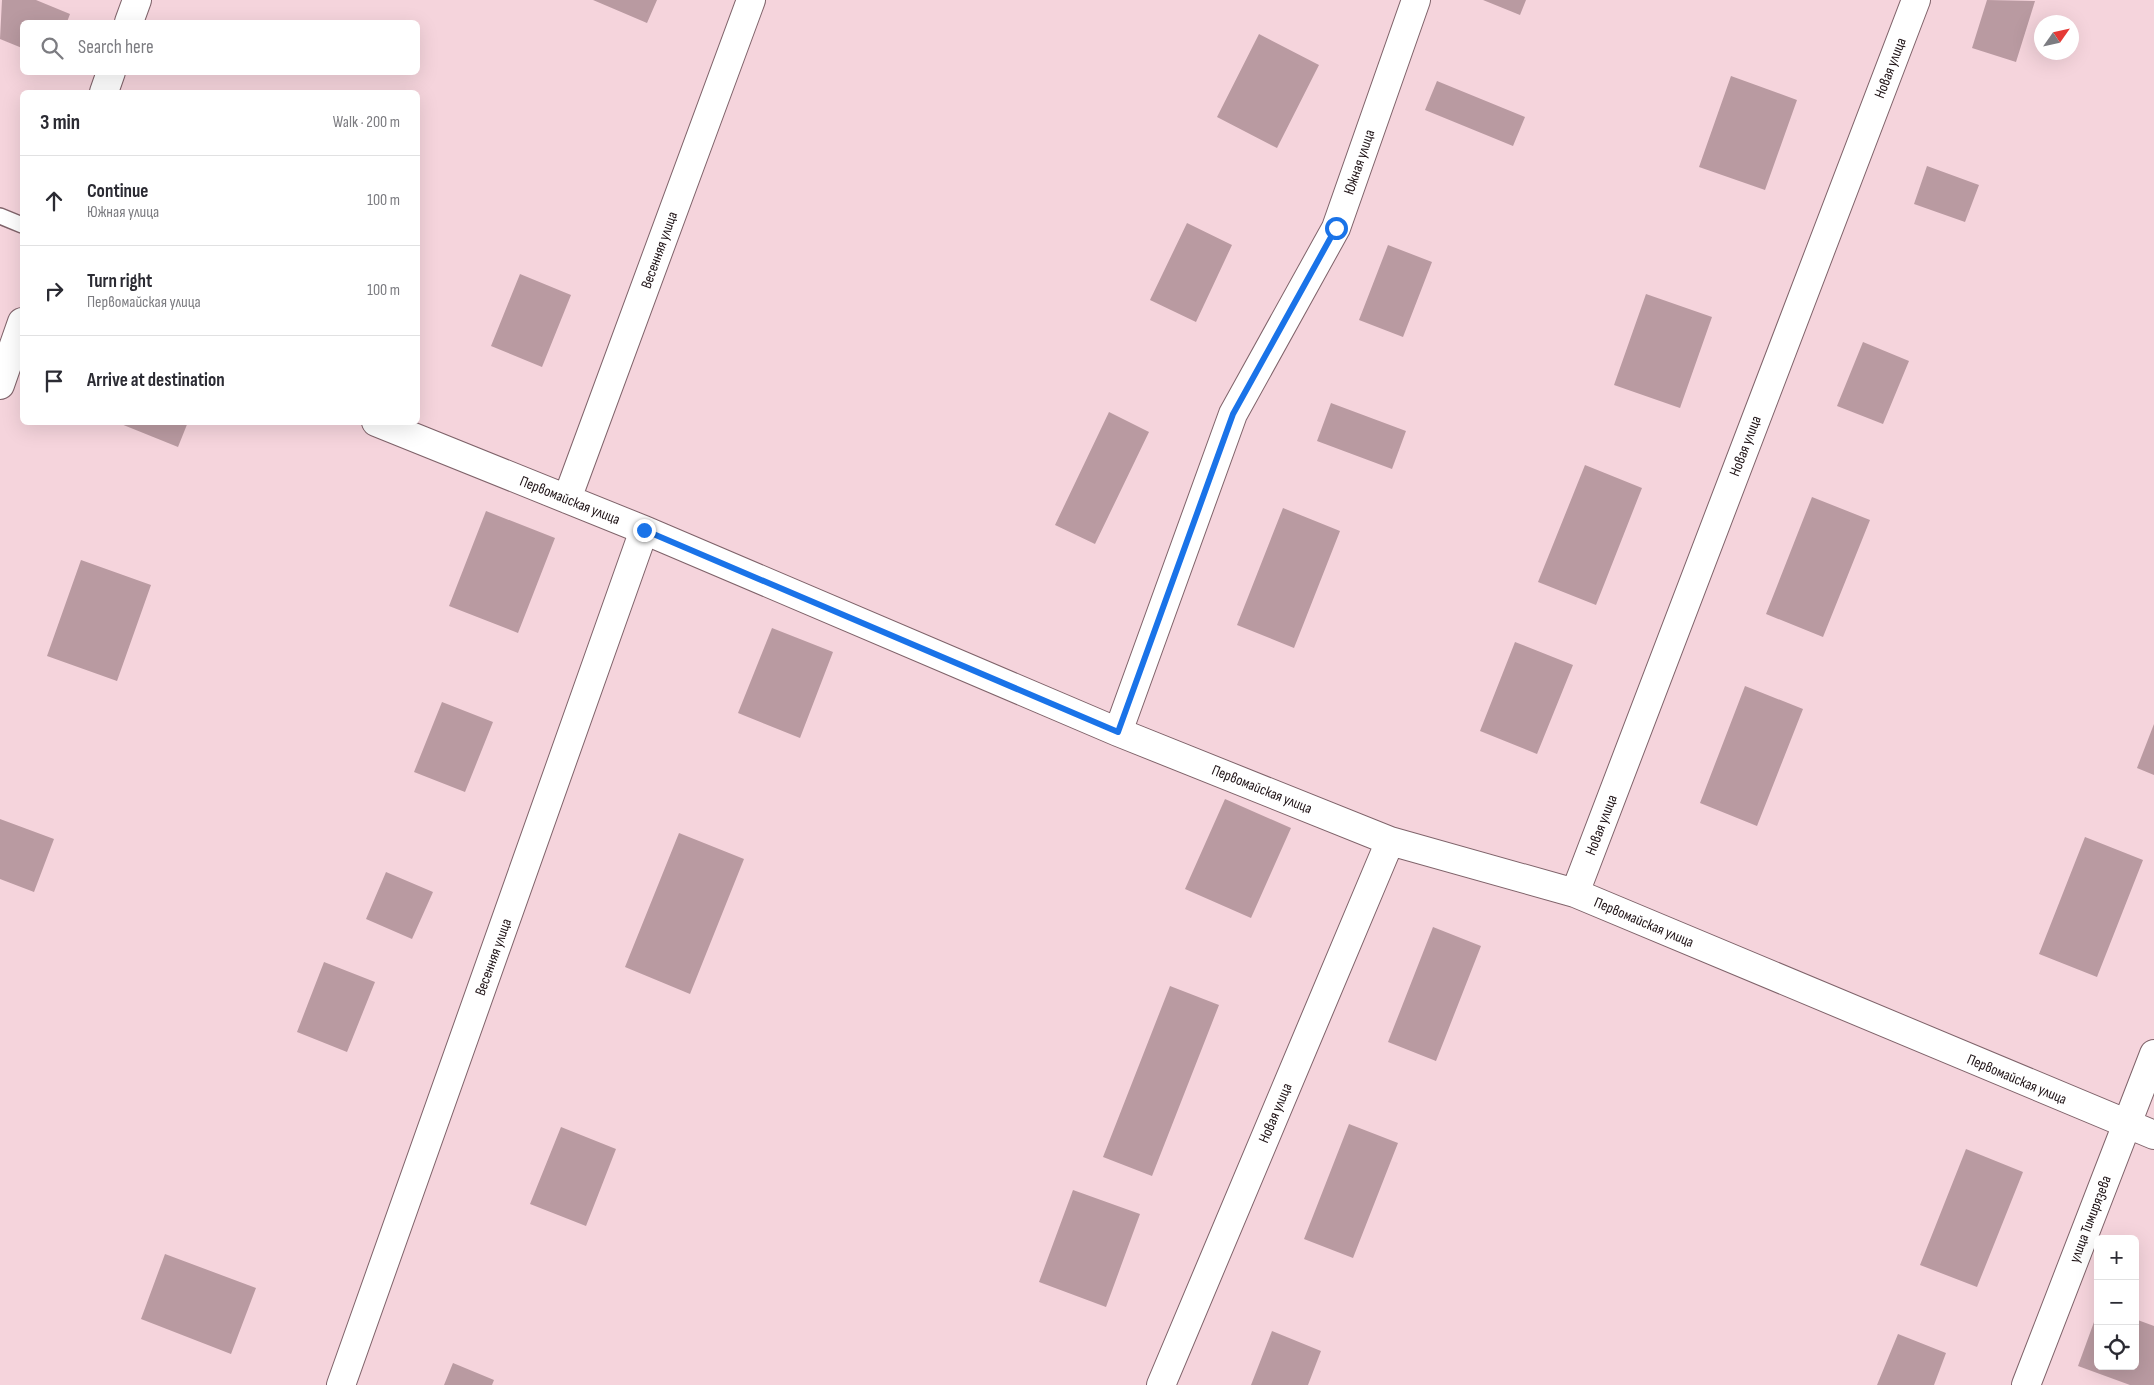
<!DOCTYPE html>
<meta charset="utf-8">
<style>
:root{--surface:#fff;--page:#f7f7f7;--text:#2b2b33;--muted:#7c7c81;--line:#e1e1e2}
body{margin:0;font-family:"Sofia Sans Condensed",sans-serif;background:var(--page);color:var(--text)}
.controls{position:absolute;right:15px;bottom:15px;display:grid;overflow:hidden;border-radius:8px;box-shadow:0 5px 20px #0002}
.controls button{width:45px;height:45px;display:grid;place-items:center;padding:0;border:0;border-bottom:1px solid var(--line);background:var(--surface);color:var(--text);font:25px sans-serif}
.compass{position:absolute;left:2034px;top:15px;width:45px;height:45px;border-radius:50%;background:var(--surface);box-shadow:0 5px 20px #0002;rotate:56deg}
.stop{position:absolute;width:15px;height:15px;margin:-11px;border:4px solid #1a73e8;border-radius:50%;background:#fff}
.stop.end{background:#1a73e8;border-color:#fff;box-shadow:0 1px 5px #0008}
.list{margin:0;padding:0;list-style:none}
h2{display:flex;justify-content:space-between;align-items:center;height:65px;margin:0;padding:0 20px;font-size:21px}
h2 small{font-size:16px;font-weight:400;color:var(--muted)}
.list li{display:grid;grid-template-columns:32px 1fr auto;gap:15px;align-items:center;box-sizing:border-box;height:90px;padding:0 20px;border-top:1px solid var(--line)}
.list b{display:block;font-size:19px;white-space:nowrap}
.list p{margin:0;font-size:16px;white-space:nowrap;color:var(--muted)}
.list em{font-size:16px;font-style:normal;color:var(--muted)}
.icon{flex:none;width:28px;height:28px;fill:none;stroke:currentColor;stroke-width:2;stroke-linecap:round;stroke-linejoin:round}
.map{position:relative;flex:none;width:2154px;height:1385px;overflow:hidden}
.search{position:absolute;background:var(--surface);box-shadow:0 5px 20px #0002;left:20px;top:20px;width:400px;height:55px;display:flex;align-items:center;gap:12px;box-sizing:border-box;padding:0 18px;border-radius:8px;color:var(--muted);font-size:19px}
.panel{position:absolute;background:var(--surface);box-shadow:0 5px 20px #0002;left:20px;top:90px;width:400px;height:335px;border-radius:8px}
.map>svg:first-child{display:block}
.building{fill:#b99aa1}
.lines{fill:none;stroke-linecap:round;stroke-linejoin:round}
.lane-casing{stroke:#7f636a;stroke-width:18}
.street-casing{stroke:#7f636a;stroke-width:30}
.lane{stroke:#fff;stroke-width:15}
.street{stroke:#fff;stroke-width:28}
.route{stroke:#1a73e8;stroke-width:6}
.labels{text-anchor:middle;stroke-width:4;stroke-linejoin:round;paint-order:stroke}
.street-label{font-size:15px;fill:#1f1316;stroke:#fff}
</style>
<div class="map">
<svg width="2154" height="1385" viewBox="0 0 2154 1385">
<rect width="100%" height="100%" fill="#f5d4dc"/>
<!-- building -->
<path class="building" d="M2 0H36L70 14 67 22H22V48L0 39Z
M593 0H657L647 23Z
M1483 0H1526L1520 15Z
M1987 0 2035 1 2016 62 1972 48Z
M1259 34 1319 65 1277 148 1217 117Z
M1731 76 1797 100 1765 190 1699 167Z
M1437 81 1525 117 1513 146 1425 110Z
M1927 166 1979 185 1965 222 1914 204Z
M1187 223 1232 245 1196 322 1150 300Z
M1388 245 1432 262 1403 337 1359 320Z
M520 274 571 295 542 367 491 346Z
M1646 294 1712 317 1680 408 1614 385Z
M1863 342 1909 361 1883 424 1837 406Z
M1331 403 1406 431 1392 469 1317 441Z
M1109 412 1149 432 1095 544 1055 525Z
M116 422H188L178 447Z
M1585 465 1642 488 1596 605 1538 582Z
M1812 497 1870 520 1823 637 1766 614Z
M1283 508 1340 531 1294 648 1237 625Z
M486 511 555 538 518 633 449 606Z
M81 560 151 585 117 681 47 656Z
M772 628 833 652 800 738 738 713Z
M1515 642 1573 665 1537 754 1480 731Z
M1745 686 1803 709 1757 826 1700 803Z
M442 702 493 722 465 792 414 772Z
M2154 724V775L2137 768Z
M1225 799 1291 828 1251 918 1185 889Z
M0 819 54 839 34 892 0 879Z
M679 833 744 859 690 994 625 967Z
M2085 837 2143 860 2097 977 2039 954Z
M386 872 433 892 412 939 366 919Z
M1433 927 1481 946 1436 1061 1388 1042Z
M324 962 375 982 347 1052 297 1032Z
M1170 986 1219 1005 1152 1176 1103 1157Z
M1349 1124 1398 1143 1353 1258 1304 1239Z
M561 1127 616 1149 586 1226 530 1204Z
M1966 1149 2023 1172 1977 1287 1920 1265Z
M1073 1190 1140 1214 1106 1307 1039 1282Z
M165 1254 256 1288 231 1354 141 1319Z
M2098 1311V1366H2135V1319L2154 1326V1385H2130L2078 1366Z
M1272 1331 1321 1351 1308 1385H1251Z
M1898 1334 1946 1353 1934 1385H1877Z
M453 1363 494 1380 492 1385H444Z"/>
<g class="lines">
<!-- lane casing -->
<g class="lane-casing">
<path id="lane" d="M0 216 22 225"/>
</g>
<!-- street casing -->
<g class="street-casing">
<path id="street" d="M129 22 137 0
M104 92 111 72
M0 385 22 322
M376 422 644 530 1118 732 1390 841 1575 893 2154 1135
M567 499 751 0
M1118 732 1233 414 1336 228 1416 0
M1575 893 1916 0
M341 1385 644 530
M1161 1385 1390 841
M2026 1385 2154 1054"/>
</g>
<!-- lane -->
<use href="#lane" class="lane"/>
<!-- street -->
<use href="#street" class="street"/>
</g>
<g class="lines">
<!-- route -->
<path class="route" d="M644 530 1118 732 1233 414 1336 228"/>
</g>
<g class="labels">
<!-- street labels -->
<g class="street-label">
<text transform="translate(1890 68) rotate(-69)" y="5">Новая улица</text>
<text transform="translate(1359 162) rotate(-71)" y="5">Южная улица</text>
<text transform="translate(659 250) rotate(-70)" y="5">Весенняя улица</text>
<text transform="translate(1745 446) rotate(-69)" y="5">Новая улица</text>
<text transform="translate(570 500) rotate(22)" y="5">Первомайская улица</text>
<text transform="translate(1262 789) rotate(22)" y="5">Первомайская улица</text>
<text transform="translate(1601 825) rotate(-69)" y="5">Новая улица</text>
<text transform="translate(1644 922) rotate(23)" y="5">Первомайская улица</text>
<text transform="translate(493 957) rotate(-70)" y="5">Весенняя улица</text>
<text transform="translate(2017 1079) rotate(23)" y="5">Первомайская улица</text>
<text transform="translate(1275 1113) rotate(-67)" y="5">Новая улица</text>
<text transform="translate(2090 1219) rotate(-69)" y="5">улица Тимирязева</text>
</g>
</g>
</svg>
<div class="controls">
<button>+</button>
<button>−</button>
<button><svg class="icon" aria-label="locate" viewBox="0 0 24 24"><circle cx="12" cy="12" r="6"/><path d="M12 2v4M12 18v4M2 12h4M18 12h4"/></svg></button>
</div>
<svg class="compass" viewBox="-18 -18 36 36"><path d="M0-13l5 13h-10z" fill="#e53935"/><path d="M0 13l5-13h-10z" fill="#7c7c81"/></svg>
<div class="stop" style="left:1336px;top:228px"></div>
<div class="stop end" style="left:644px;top:530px"></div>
<div class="search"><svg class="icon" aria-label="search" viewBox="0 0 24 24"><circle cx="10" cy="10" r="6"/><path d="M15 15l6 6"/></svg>Search here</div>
<section class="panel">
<h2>3 min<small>Walk · 200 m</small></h2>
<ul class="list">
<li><svg class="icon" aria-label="ahead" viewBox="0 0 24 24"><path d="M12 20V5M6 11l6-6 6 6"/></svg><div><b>Continue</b><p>Южная улица</p></div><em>100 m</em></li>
<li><svg class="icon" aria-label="right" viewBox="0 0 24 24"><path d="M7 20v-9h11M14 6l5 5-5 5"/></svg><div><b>Turn right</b><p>Первомайская улица</p></div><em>100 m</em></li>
<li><svg class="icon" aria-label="arrive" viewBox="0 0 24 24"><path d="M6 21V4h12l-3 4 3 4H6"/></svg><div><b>Arrive at destination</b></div></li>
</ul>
</section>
</div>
